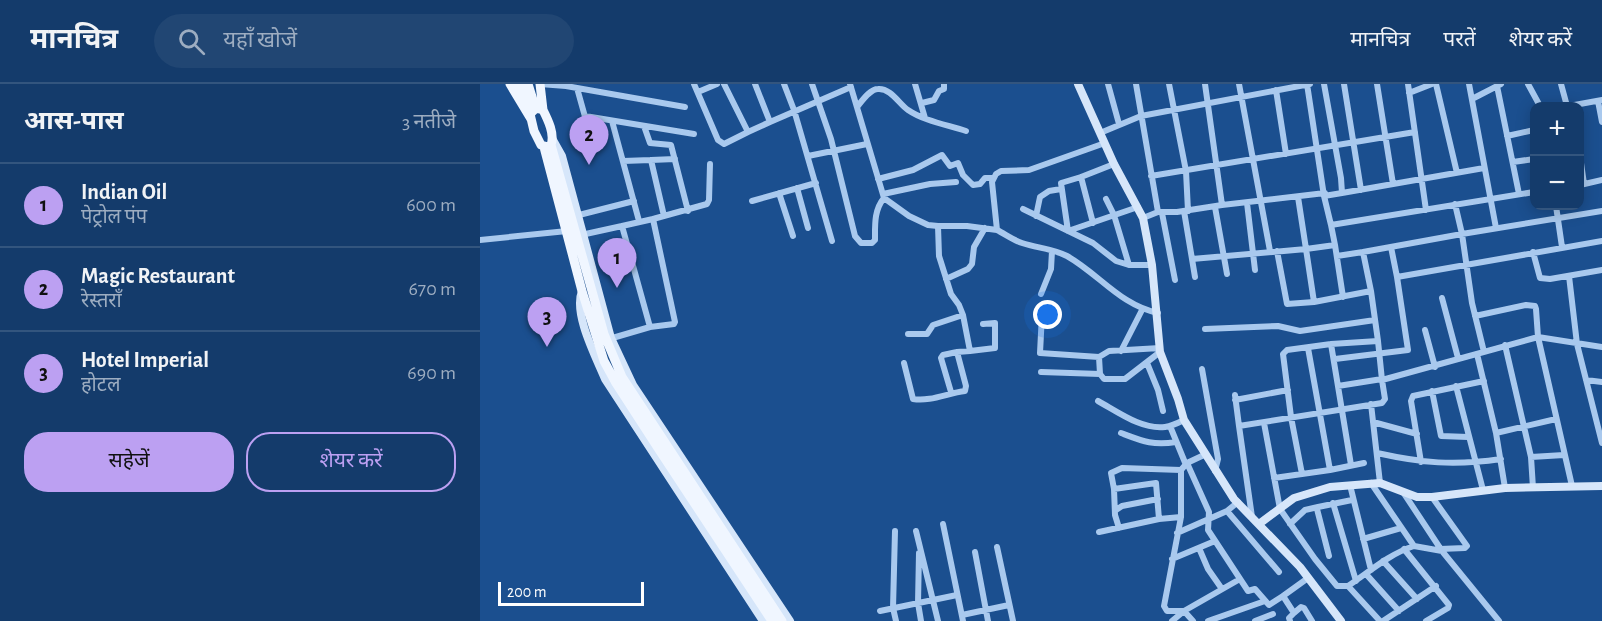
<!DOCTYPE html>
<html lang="hi">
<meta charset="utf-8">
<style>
:root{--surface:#143b6b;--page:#214673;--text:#f1f3f6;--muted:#9dadc1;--line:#33557e;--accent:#bca0f2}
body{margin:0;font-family:"Alegreya Sans","Noto Sans Devanagari",sans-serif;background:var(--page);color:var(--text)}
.controls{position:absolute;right:18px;top:18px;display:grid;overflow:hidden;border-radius:12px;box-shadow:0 3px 15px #0003}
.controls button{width:54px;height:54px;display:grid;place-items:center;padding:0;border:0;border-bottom:2px solid var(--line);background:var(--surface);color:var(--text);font:30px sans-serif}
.scale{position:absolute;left:18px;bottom:15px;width:146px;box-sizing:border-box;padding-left:6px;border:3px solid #fff;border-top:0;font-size:16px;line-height:21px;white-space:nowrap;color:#fff;-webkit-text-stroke:4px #1b4f8f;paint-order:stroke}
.you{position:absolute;left:568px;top:231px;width:21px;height:21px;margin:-15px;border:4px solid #fff;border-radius:50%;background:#1a73e8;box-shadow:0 0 0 9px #1a73e833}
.badge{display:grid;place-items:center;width:39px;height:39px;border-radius:50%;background:var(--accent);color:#111;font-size:20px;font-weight:700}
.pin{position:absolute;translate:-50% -50px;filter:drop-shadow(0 2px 3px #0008)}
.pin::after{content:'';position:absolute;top:32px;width:21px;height:18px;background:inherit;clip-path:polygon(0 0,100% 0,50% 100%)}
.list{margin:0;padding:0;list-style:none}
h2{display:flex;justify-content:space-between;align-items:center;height:78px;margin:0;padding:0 24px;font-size:26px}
h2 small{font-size:20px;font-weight:400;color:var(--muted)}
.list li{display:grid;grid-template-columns:39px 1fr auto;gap:18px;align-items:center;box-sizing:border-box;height:84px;padding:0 24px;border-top:2px solid var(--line)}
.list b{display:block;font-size:22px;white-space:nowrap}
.list p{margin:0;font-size:20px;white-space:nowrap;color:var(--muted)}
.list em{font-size:20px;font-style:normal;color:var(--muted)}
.actions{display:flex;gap:12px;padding:18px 24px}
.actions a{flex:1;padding:14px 0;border:2px solid var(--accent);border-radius:24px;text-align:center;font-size:21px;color:var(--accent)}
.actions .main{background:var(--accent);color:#111}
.icon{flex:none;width:33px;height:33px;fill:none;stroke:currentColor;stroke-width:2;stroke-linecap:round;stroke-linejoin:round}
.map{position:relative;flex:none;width:1122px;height:537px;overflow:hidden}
header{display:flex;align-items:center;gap:36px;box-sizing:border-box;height:84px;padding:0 30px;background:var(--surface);border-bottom:2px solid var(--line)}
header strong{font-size:28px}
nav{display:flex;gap:33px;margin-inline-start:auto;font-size:21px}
.search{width:420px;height:54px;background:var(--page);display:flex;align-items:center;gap:15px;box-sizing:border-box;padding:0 21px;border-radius:33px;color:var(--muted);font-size:22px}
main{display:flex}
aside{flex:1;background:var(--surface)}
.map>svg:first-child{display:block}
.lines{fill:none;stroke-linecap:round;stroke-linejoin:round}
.street{stroke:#a9c9ee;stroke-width:6}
.secondary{stroke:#d6e6fa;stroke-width:8}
.primary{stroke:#f0f6ff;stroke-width:9}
</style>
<header>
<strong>मानचित्र</strong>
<div class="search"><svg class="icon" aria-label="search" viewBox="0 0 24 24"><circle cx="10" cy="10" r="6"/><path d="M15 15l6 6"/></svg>यहाँ खोजें</div>
<nav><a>मानचित्र</a><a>परतें</a><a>शेयर करें</a></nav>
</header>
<main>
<aside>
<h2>आस-पास<small>3 नतीजे</small></h2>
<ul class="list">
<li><span class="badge">1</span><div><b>Indian Oil</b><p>पेट्रोल पंप</p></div><em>600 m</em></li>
<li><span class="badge">2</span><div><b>Magic Restaurant</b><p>रेस्तराँ</p></div><em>670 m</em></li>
<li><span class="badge">3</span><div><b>Hotel Imperial</b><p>होटल</p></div><em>690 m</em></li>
</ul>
<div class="actions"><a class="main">सहेजें</a><a>शेयर करें</a></div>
</aside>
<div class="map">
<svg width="1122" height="537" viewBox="0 0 1122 537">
<rect width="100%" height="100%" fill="#1b4f8f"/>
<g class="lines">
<!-- street -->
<path class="street" d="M60 0 86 2 205 23
M214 0 238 56 244 60 268 48
M244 0 268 48 290 38 275 0
M304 0 314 26 352 157
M332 0 351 55 375 152 381 159H392L395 156C395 141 394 126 404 114
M370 0 404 114 429 132 448 141 458 142H487L517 146 512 98 516 90 521 87 549 86 625 59
M435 0 445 34
M628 0 639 40
M656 0 678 128
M689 0 706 87 708 127
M759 0 790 167
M827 0 844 112
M844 0 861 94 862 109 844 112 851 141
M864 0 881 106
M897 0 913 100
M928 0 946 126
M956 0 977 89
M989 0 1016 144
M1048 0 1060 22
M1081 0 1087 22
M1017 2 1039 110
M97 4 114 65
M796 6 806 70
M218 8 237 0
M929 9 952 0
M992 15 1021 0
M1118 17 1122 38
M442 19 454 16 459 7 464 5V0
M1089 22 1122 16
M377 23C382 17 390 5 398 5 411 4 419 20 428 26 444 37 468 41 486 47
M105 32 214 50
M132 37 159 137
M290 38 371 3
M164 42 170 59 191 61 208 127
M620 49 661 32 830 0
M1027 52 1054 46
M328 72 387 60
M1100 72 1104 100
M143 77 171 76
M1033 78 1054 75
M634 80 601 93 581 99 588 147 658 123
M671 92 935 48
M601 93 613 139
M398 95 433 86 462 71 470 82 478 79 483 91 493 101 500 100 505 94H513
M1100 101 1122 96
M317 104 328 144
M299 109 313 152
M862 109 1004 84
M403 110 450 100 476 98
M626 115 634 131 649 181
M272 117 336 99
M767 119 775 186
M742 121 845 109
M1076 122 1082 163
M735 123 747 190
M543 125 613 159 636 177 649 181H672
M704 127 715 193
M682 129 695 196
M99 131 154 117
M184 132 171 76 195 75
M556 132 560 113 569 107 581 105
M663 134 678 128H697L742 121 725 0
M173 135 227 120 229 116 230 80
M517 146C525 150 533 156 542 159 557 164 574 165 587 172 619 190 640 221 678 229
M101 151 142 142 170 243
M0 156 87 147
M855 161 863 213
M911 163 917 193 1122 157
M797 167 807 220 834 218
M1053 168 1060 194 1070 195 1122 186
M857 172 883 168
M712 175 826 165 818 113
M1089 192 1097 260 1122 359
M466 195 488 185 492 180 494 163 505 144
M891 207 883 168 982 150 975 120
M561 210 571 185 572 167
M962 214 978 274
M562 230 560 269 619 273 620 290 624 295H645L680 268
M995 232 1046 221 1055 222 1056 225 1058 253 1092 402
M725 245 798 242 820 247 895 236
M945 246 955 283
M428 250H447L453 241 483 231
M129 255 170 243 194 240 195 238 173 135 142 142
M898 257 902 296 1058 253 1122 263
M851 260 871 381
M1025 261 1051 373 1053 404
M828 264 850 386 884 379
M490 267 515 264V239L503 240
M641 267 662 226
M1004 268 992 219 982 150 1122 127
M997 270 1016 349 1025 404
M619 273 629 267 680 264
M855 275 928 266 917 193
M424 279 433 315C450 318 468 309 485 307L486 302 477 268 490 267 483 231 479 221 471 210 459 172 458 142
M667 279 678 306 683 327
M722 285 738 375 735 387
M561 288 620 290
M1106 296 1122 298
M858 302 902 295
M976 302 1003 406
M952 307 961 352 988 353
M471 308 461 274 463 271 477 268
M755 311 759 342
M755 316 808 306
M618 317C638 328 662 346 685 343 692 342 698 339 704 336
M891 320 900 399
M893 338 937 350
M784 339 800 425 835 475 857 502H868L900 537
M690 342 706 381
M641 349C662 357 673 362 696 358
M1016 349 1076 335
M897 369C942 379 974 382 1021 375
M1051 373 1084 371
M941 378 931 317 933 312 1004 297
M707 379 729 428 728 446 768 507 775 505 789 521 803 512 814 529 821 523 824 524 832 537
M822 390 811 333 803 270 807 266 851 260 898 257 891 207 834 218 826 165 855 161 851 141 1054 108
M794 394 850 386
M870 401 891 486
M634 405 635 431 639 444
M923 408 962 467 1019 537
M952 413 987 462 985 464 960 465
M758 418 747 427 799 488
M853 419 876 497
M636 426 642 422 678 415
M772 433 759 342 902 319 905 315 902 296
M679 435 676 399 634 405 631 389 642 384 701 386
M463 440 483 537
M810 440 825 426 838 423
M415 447 413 524 416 537
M436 447 458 537
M619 448 679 435 701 433
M697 449 747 427
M883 455 921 444
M934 462 962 467
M517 463 533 537
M719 464 728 485 742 505
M924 465 969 521 968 524 946 537
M495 468 508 537
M439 469 438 519 441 537
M849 472 837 425 838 423 872 416
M692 475 735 457
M903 477 937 515
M886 490 919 527
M868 502C889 488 909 470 934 462L891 399
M803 512 828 494
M400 527 477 511
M482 531 529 521
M692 537 704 527 760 495
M713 537 704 527H687L684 522 701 433V386L707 379 724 371
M728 537 785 517
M775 537 793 530
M810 537 809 534 814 529
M903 537 956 502"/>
<!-- secondary -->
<path class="secondary" d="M598 0 634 80 663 134 672 181 680 268 698 315 704 336 754 415 820 483 861 537
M73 56 82 72 131 254 153 301 310 537
M102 207C93 230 116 273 125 295L283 537
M779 440 814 414 850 403 900 399 937 413H952L1025 404 1122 402"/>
<!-- primary -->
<path class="primary" d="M30 0 51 35
M39 0 53 25
M48 0 54 19
M60 0 63 26
M56 24 63 26C68 36 75 50 71 61L68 63 61 61 54 47 50 30Z
M71 61 124 250 142 293 302 537
M64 63 102 207 124 277 136 299 180 367 292 537"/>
</g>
</svg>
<div class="controls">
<button>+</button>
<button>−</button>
</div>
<div class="scale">200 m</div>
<div class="you"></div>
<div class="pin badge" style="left:137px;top:204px">1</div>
<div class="pin badge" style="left:109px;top:81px">2</div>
<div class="pin badge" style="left:67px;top:263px">3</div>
</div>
</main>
